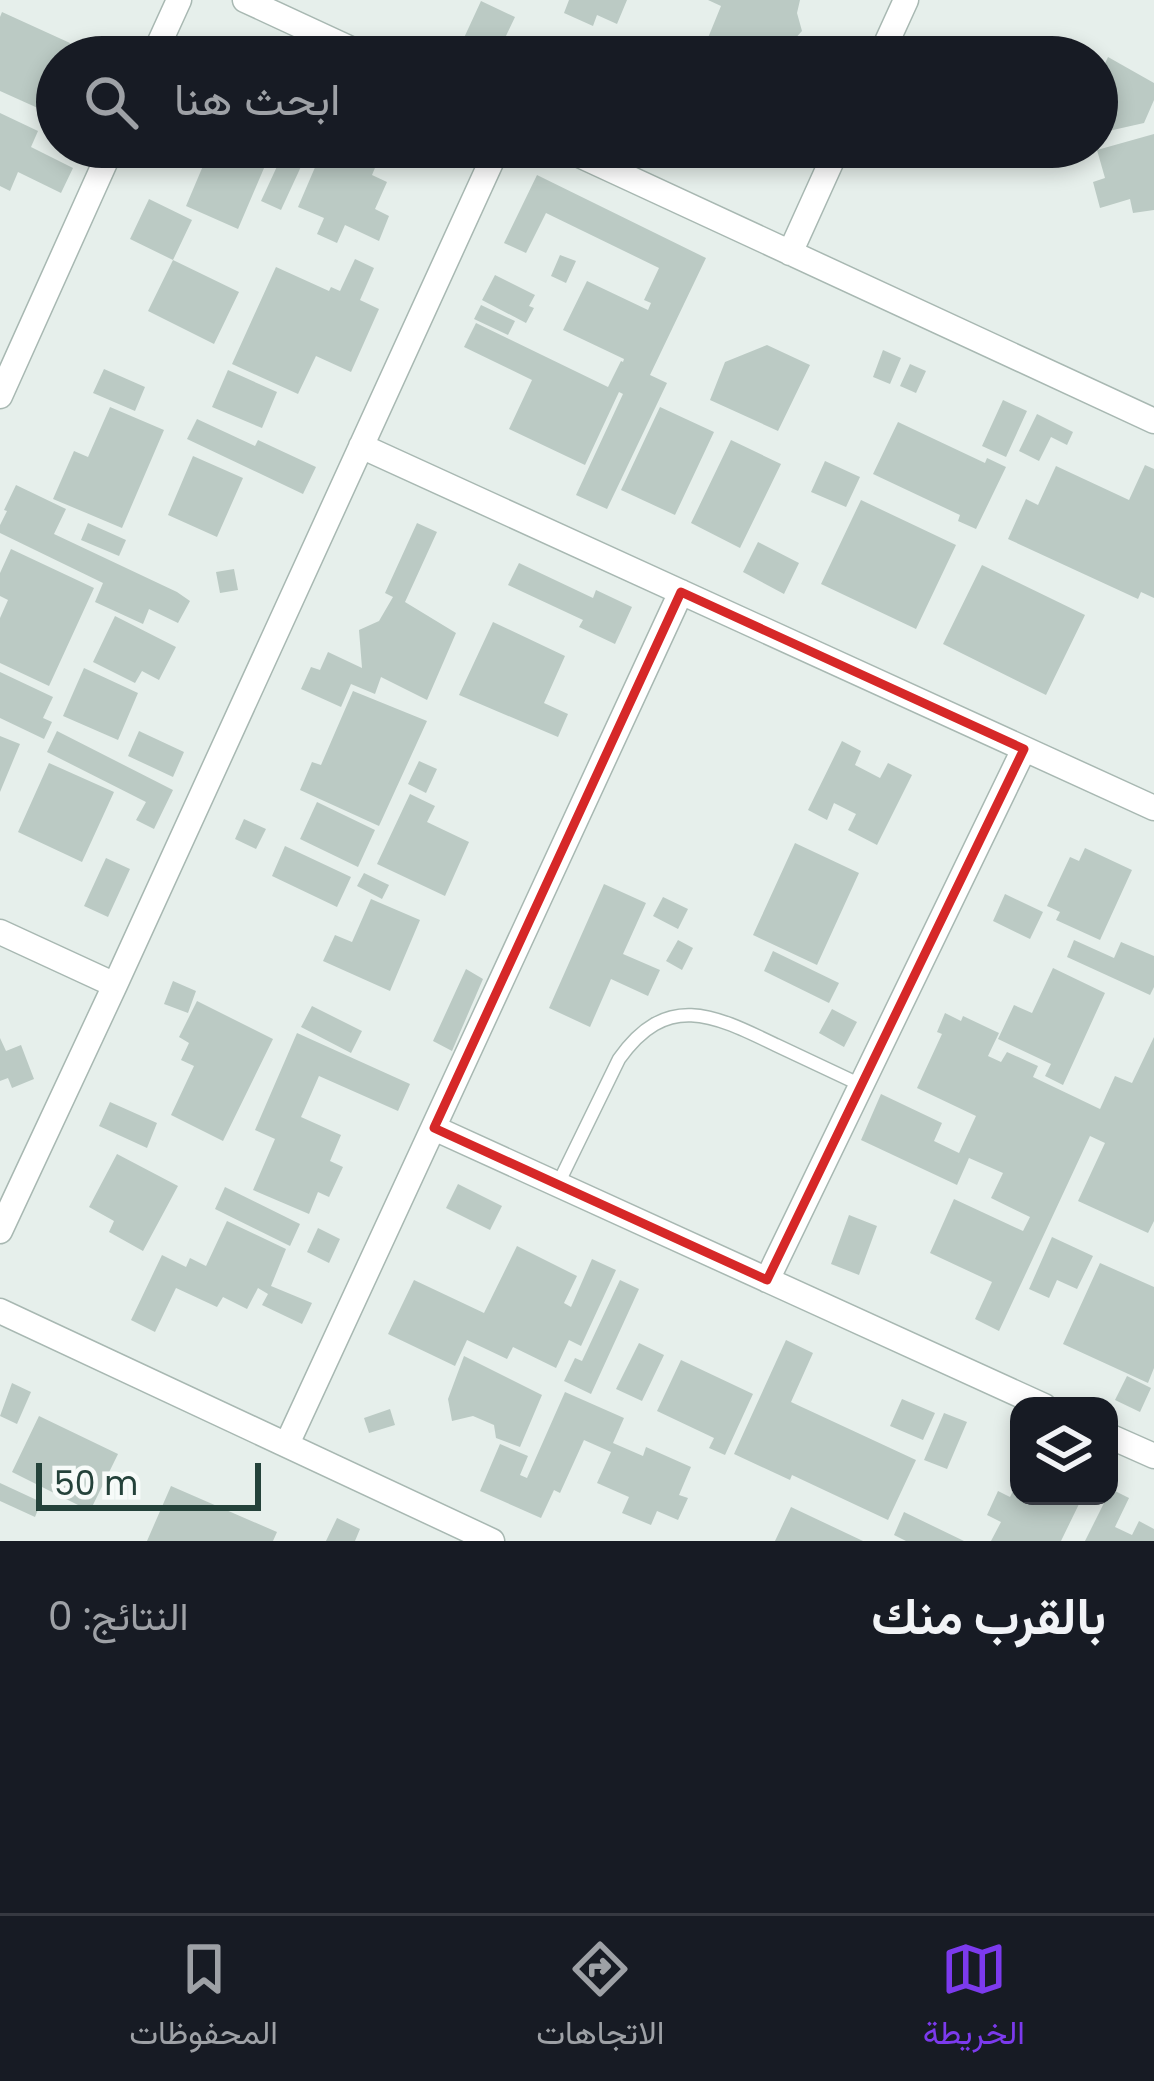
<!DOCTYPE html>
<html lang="ar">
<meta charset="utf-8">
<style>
:root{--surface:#171b24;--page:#20242c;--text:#f1f3f6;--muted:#9ea1a6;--line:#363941;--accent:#7c3aed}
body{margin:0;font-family:Poppins,Vazirmatn,sans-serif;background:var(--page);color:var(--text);direction:rtl}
.controls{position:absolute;right:36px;bottom:36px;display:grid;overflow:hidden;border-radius:24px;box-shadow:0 6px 18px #0003}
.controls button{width:108px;height:108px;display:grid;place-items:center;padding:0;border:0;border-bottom:3px solid var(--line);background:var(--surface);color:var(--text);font:60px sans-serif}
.scale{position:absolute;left:36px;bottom:30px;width:225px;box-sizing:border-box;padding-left:12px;border:6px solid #24423a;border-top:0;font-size:33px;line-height:42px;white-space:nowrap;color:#24423a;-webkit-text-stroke:9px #f7fbf9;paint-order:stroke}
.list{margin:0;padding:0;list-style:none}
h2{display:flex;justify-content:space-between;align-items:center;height:156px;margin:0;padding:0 48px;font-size:51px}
h2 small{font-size:39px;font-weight:400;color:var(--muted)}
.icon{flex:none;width:66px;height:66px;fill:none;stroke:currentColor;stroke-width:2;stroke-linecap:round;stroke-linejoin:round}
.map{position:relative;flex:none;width:1154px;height:1541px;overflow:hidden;direction:ltr}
.search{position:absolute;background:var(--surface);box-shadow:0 6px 18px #0003;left:36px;right:36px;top:36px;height:132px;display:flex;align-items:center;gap:30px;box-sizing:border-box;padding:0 42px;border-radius:66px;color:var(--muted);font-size:45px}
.sheet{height:372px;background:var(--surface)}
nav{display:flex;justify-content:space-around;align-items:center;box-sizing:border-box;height:168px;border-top:3px solid var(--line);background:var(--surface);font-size:33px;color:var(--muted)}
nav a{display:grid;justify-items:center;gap:6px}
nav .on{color:var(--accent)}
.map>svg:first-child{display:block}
.building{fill:#bbcac4}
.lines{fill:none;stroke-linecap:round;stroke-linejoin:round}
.lane-casing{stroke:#a8b8b2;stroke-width:15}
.street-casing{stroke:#a8b8b2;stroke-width:27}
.lane{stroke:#fff;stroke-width:12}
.street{stroke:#fff;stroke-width:24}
.marked{fill:none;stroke:#d62828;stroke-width:9;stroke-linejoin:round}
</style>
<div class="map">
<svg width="1154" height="1541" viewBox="0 0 1154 1541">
<rect width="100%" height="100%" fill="#e6efeb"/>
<!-- building -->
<path class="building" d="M569 0H627L617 24 597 15 593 26 564 13Z
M708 0H800L797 13 802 31 792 42 772 40 765 52 776 57H706L701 55 721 6Z
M481 1 515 17 496 57H466L457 53Z
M2 12 70 43 64 57H57V72L40 109 0 91V17Z
M1108 57 1154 83V100L1144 123 1104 132 1097 128V80Z
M0 113 38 131 31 147 73 168 61 193 18 172 10 191 0 186Z
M1154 134V210L1133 213 1130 199 1100 208 1093 182 1105 178 1097 150Z
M211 147H273L238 229 186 206Z
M286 147H310L281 210 261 201Z
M343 147H360L380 156 372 175 387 182 375 209 389 216 379 241 345 225 337 243 317 234 324 218 298 207 319 158 335 165Z
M537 175 706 258 650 375 667 383 607 509 576 495 623 394 619 392 585 465 509 429 532 380 464 347 476 323 608 387 621 361 623 362 624 359 563 330 587 281 648 310 651 303 644 300 659 268 546 213 526 253 504 243Z
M149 199 192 220 173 260 130 239Z
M560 255 576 261 566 283 551 276Z
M355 259 374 268 360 300 379 309 351 372 316 356 298 394 232 364 276 267 329 291 331 287 340 291Z
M173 260 239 292 214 344 148 311Z
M495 275 535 295 529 306 534 308 526 323 482 300Z
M481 305 515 321 508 335 474 319Z
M767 345 810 365 778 431 710 400 725 362Z
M883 350 901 358 890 384 873 377Z
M910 364 926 371 916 393 900 386Z
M104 369 145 387 135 411 93 393Z
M228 370 277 392 262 428 212 407Z
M1003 400 1027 411 1006 457 982 446Z
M110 407 164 430 122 528 53 499 74 451 88 457Z
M660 407 714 432 675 515 621 490Z
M1037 414 1073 432 1067 445 1051 437 1039 461 1019 451Z
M197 419 255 446 258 440 316 467 303 494 187 439Z
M898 422 985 463 987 458 1006 467 976 529 958 521 960 515 873 474Z
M731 440 781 464 740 548 691 523Z
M193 456 243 478 217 537 168 515Z
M825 461 860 477 846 507 811 492Z
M1145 465 1154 469V598L1141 592 1138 599 1008 539 1026 499 1038 505 1056 466 1129 500Z
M16 485 66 509 54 534 177 592 190 601 178 623 149 609 143 624 95 602 103 583 0 533V525L7 511 4 510Z
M861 500 956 545 916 629 821 584Z
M88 523 126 540 119 556 81 540Z
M417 523 437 532 405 602 456 633 427 700 381 677 375 694 351 684 341 707 301 689 311 667 320 670 328 652 362 668 359 630 379 621 393 597 385 593Z
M758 542 799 563 784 594 743 572Z
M11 549 94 588 49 686 0 663V618L8 600 0 596V573Z
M519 563 593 598 596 590 632 607 615 644 579 627 583 620 508 585Z
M982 565 1085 615 1046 695 943 644Z
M234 569 238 590 220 593 216 572Z
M115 616 176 647 159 680 142 671 135 683 93 662Z
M493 622 565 656 544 703 568 714 558 737 459 695Z
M84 668 138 693 118 740 63 716Z
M0 672 53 697 43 718 52 722 44 739 0 718Z
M353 691 427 721 379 826 300 790 312 762 321 765Z
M57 731 173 790 154 829 136 820 146 802 47 752Z
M139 731 184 752 173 777 128 756Z
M0 736 20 744 0 792Z
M842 741 861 751 855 765 880 778 888 763 912 775 877 845 848 830 856 814 834 803 827 820 808 810Z
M419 761 437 769 426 793 408 784Z
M49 763 114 792 82 862 18 832Z
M410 794 435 806 427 822 469 842 445 896 377 864Z
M317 802 375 830 358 867 300 839Z
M244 819 266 829 256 849 235 839Z
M795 843 859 873 817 965 753 935Z
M285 846 351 877 337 907 272 876Z
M1085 848 1132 870 1100 940 1056 920 1060 912 1047 906 1070 857 1079 861Z
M106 858 130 869 108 917 84 906Z
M364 873 389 885 382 899 357 886Z
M604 884 646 903 623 954 660 970 648 996 611 979 590 1027 549 1008Z
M1005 894 1043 912 1030 939 993 921Z
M663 897 688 909 678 929 653 916Z
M371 899 420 920 390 991 323 961 335 935 352 942Z
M678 940 693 948 682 970 666 961Z
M1074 940 1114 958 1121 942 1154 956V987L1150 995 1067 957Z
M773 951 839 983 829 1003 764 971Z
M1053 968 1105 993 1063 1085 1045 1076 1051 1064 998 1039 1014 1005 1032 1013Z
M466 969 483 979 452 1051 433 1041Z
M173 981 196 991 188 1013 164 1004Z
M197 1001 273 1039 223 1141 171 1115 194 1066 181 1060 189 1043 179 1037Z
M312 1006 362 1031 351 1053 301 1027Z
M832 1009 857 1022 844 1047 819 1033Z
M945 1013 961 1021 963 1016 999 1033 988 1056 1001 1062 1007 1052 1038 1066 1033 1077 1100 1109 1115 1076 1132 1083 1154 1037V1221L1148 1233 1078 1201 1105 1143 1090 1136 999 1331 975 1319 992 1282 930 1253 954 1199 1023 1231 1030 1217 991 1198 1003 1173 969 1158 957 1185 861 1140 881 1094 942 1123 934 1141 959 1153 976 1116 917 1088 942 1034 937 1032Z
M297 1033 410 1084 398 1111 319 1076 301 1117 341 1135 330 1161 343 1167 329 1197 318 1192 309 1214 253 1190 275 1139 255 1130Z
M0 1038 6 1051 21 1045 34 1079 12 1088 8 1078 0 1081Z
M110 1102 157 1123 147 1148 99 1126Z
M117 1154 178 1186 143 1251 109 1232 114 1221 89 1207Z
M458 1184 502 1206 490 1230 446 1208Z
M225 1187 300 1224 290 1246 215 1209Z
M849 1215 877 1226 859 1275 831 1264Z
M227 1221 286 1249 271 1286 312 1303 302 1324 262 1305 268 1294 258 1288 247 1309 223 1297 217 1307 176 1288 155 1332 131 1320 162 1255 186 1267 190 1258 206 1266Z
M318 1228 340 1239 329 1263 307 1252Z
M1052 1237 1093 1256 1077 1289 1057 1280 1049 1298 1029 1289Z
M517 1246 577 1276 564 1303 571 1307 592 1259 616 1270 581 1346 569 1340 556 1368 513 1347 507 1359 467 1340 455 1366 388 1334 414 1280 484 1313Z
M1100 1263 1154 1287V1368L1148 1383 1063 1344Z
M620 1280 639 1289 591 1394 564 1381 575 1358 582 1361Z
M786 1340 813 1353 791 1402 916 1460 888 1520 792 1475 790 1480 734 1454Z
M639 1343 664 1355 642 1401 616 1389Z
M464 1356 542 1395 520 1447 496 1438 494 1425 473 1416 452 1421 448 1399Z
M681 1360 753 1394 725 1455 709 1448 714 1438 657 1411Z
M1127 1376 1151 1388 1140 1412 1115 1400Z
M12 1383 31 1392 17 1424 0 1416Z
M565 1392 624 1418 613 1443 643 1456 646 1447 691 1467 679 1495 688 1498 678 1520 657 1511 651 1525 622 1513 629 1497 597 1483 611 1452 584 1440 560 1493 554 1490 541 1518 480 1491 500 1444 528 1456 520 1475 527 1478Z
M902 1399 935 1413 923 1440 890 1426Z
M390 1409 395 1425 369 1433 364 1418Z
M944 1413 967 1422 947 1469 924 1460Z
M39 1416 118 1454 90 1511 12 1472Z
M1019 1479V1496H1064L1079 1504 1061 1541H991L1001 1522 987 1515 998 1491 1010 1497Z
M0 1483 41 1502 35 1517 0 1501Z
M171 1486 277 1532 273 1541H147Z
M1111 1489 1129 1498 1115 1527 1132 1535 1139 1521 1154 1529V1541H1085Z
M791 1507 863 1541H775Z
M904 1512 964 1541H906L894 1535Z
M337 1518 360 1529 355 1541H326Z"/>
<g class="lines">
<!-- lane casing -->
<g class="lane-casing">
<path id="lane" d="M558 1184 619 1059C667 991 714 1015 776 1045 804 1058 833 1072 861 1085"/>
</g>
<!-- street casing -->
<g class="street-casing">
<path id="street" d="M245 0 368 57
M153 57 179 0
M880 57 906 0
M562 147 1154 421
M790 253 838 147
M0 396 112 147
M361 446 1154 808
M0 932 115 985
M434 1128 1044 1406
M0 1231 115 985 498 147
M767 1280 1024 749
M0 1311 492 1541
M1109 1436 1154 1456
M287 1444 681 592"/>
</g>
<!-- lane -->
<use href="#lane" class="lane"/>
<!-- street -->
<use href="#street" class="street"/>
</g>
<!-- marked area -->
<path class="marked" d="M681 592 1024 749 767 1280 434 1128Z"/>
</svg>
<div class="controls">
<button><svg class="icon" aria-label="layers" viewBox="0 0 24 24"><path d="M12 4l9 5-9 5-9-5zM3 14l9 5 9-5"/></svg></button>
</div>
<div class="scale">50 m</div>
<div class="search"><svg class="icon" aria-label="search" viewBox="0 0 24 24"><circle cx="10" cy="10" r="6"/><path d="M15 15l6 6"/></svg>ابحث هنا</div>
</div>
<section class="sheet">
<h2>بالقرب منك<small>النتائج: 0</small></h2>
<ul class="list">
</ul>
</section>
<nav>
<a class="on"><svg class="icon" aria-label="map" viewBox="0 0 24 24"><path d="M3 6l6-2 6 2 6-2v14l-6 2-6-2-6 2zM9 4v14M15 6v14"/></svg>الخريطة</a>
<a><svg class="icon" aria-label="directions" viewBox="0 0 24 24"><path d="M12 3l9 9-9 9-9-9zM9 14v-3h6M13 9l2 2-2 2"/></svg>الاتجاهات</a>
<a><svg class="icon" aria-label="saved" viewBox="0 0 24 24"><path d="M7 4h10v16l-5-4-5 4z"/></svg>المحفوظات</a>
</nav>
